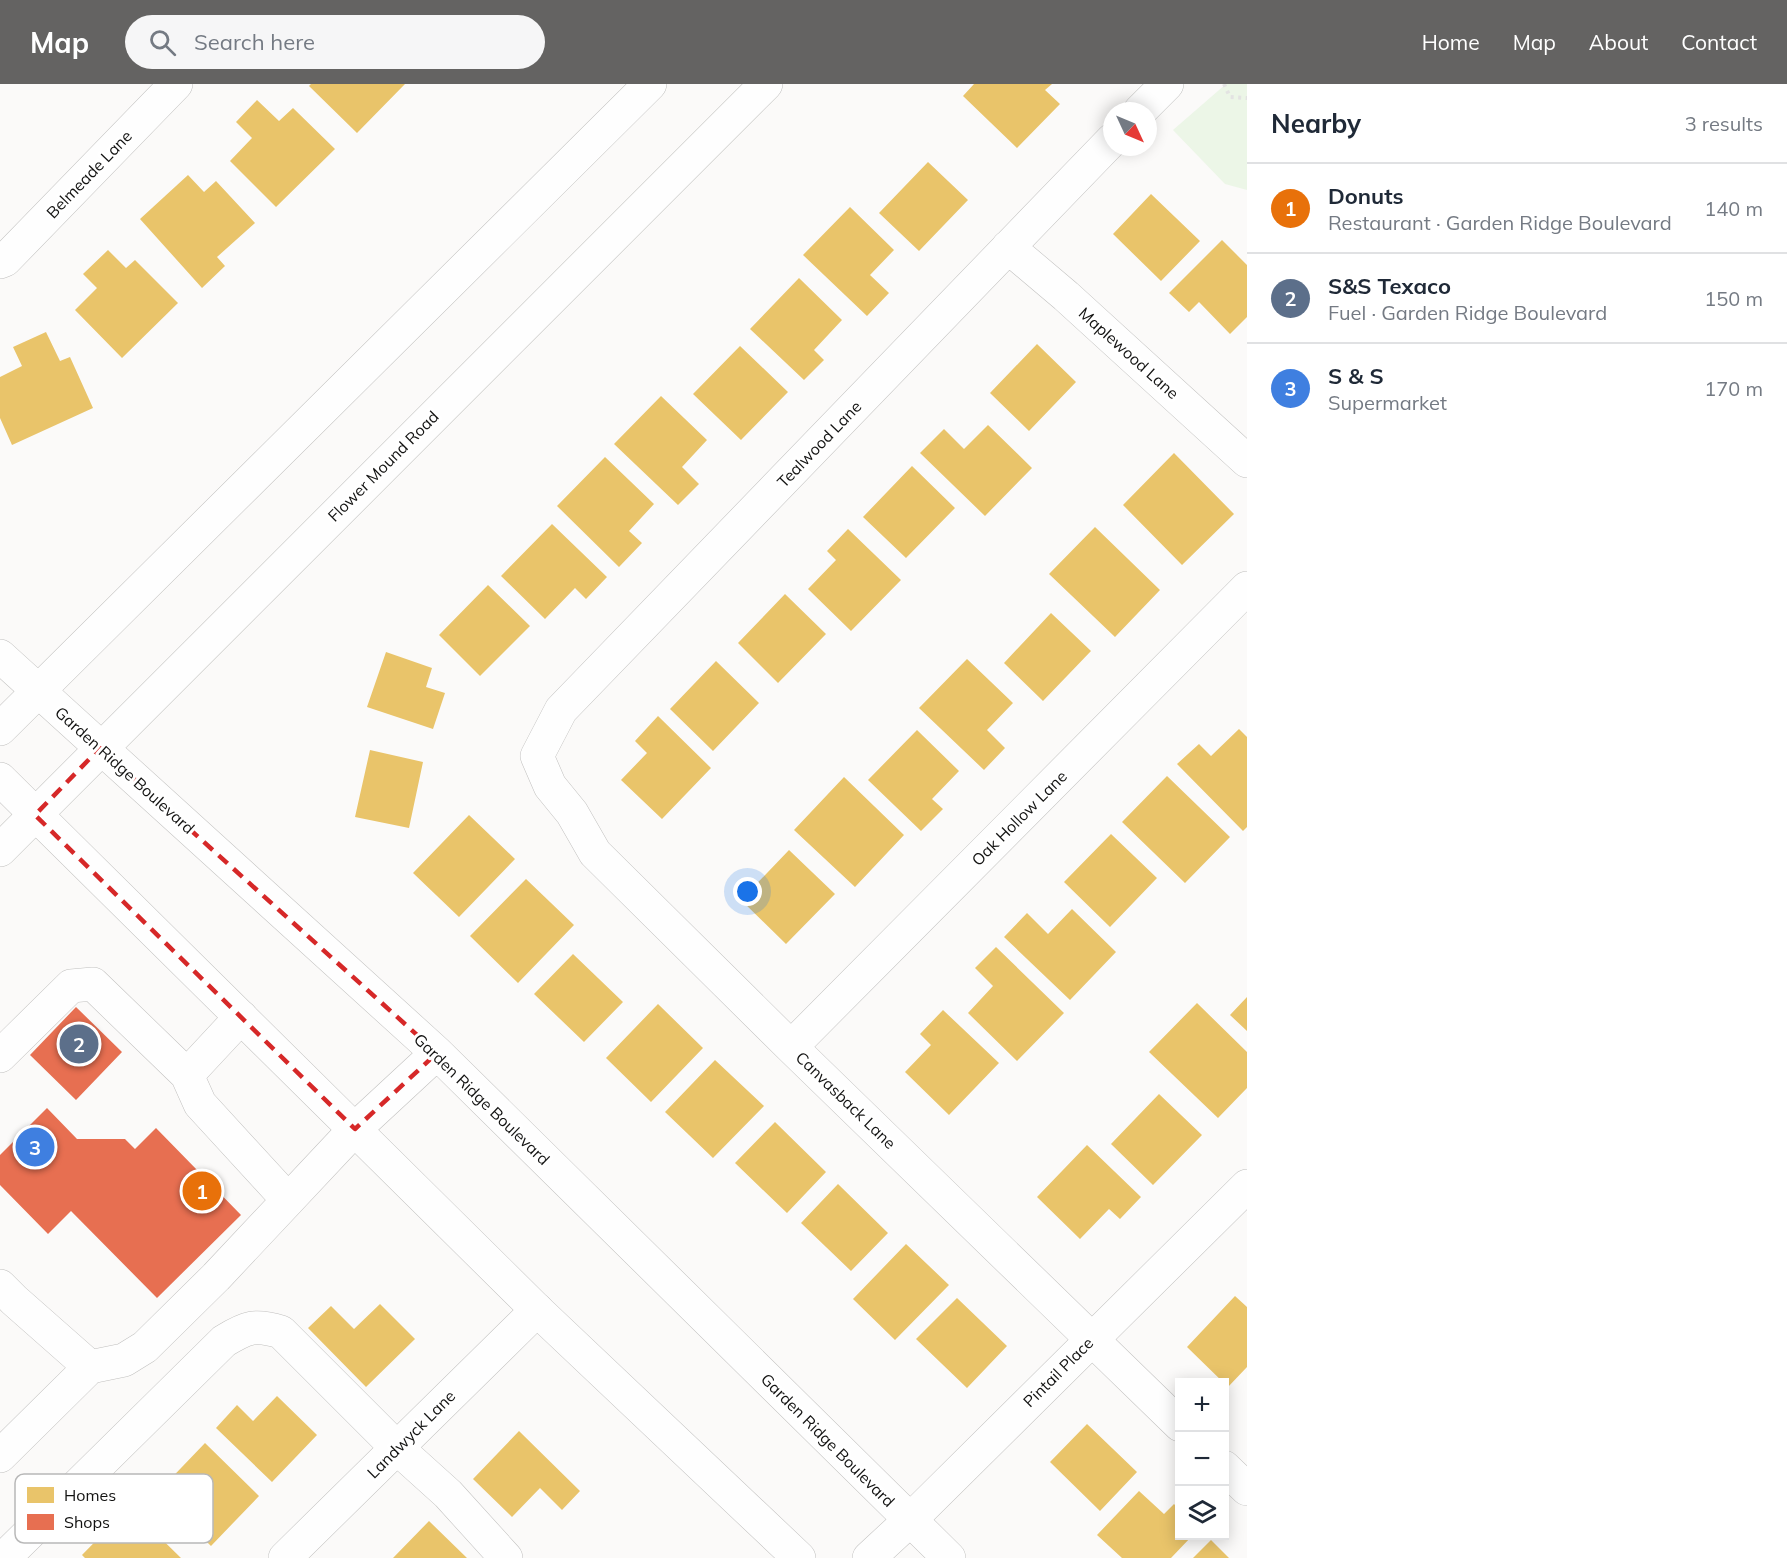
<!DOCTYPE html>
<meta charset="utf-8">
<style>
:root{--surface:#fff;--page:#f6f6f7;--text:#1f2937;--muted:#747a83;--line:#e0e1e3;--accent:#646362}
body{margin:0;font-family:Mulish,sans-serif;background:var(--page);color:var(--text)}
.controls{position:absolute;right:18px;bottom:18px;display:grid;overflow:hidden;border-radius:0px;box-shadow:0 3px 15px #0003}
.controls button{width:54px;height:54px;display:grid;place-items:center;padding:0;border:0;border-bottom:2px solid var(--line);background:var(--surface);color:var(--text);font:30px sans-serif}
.compass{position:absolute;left:1103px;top:18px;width:54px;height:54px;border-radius:50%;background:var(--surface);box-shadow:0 3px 15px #0003;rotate:134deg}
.you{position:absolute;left:748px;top:808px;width:21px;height:21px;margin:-15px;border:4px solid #fff;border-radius:50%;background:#1a73e8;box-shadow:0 0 0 9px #1a73e833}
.badge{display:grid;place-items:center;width:39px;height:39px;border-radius:50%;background:var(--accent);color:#fff;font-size:20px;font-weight:700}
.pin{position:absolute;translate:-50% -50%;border:3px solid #fff;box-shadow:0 2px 6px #0006}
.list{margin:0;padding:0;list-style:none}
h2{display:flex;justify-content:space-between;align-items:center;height:78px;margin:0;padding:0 24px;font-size:26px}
h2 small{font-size:20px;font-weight:400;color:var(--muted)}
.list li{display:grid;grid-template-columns:39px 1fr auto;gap:18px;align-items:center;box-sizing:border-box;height:90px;padding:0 24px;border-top:2px solid var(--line)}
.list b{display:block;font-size:22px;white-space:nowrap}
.list p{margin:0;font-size:20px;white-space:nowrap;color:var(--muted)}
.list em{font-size:20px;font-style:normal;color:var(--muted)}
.icon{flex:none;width:33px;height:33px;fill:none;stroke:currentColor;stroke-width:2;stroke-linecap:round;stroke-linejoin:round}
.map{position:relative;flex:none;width:1247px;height:1474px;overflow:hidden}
header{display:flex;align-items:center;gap:36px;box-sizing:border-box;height:84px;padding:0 30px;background:var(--accent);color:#fff}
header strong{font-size:28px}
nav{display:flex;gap:33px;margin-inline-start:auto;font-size:21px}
.search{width:420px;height:54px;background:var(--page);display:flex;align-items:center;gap:15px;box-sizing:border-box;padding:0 21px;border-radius:33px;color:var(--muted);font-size:22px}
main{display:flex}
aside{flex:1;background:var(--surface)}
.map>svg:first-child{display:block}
.green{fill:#ecf6e7}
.homes{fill:#e9c46a}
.shops{fill:#e76f51}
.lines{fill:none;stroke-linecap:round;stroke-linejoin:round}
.minor-casing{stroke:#c1c0bf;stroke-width:34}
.major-casing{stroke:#c1c0bf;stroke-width:34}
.path{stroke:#e3e3e2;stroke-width:4;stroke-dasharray:3 4.5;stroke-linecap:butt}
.minor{stroke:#fefefe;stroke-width:33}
.major{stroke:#fefefe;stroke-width:33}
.marked{fill:none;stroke:#d62828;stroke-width:4.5;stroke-dasharray:12 8;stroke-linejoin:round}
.labels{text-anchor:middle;stroke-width:6;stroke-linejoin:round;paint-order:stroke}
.street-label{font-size:16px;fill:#121211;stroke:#fff}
.key{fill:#fff;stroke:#b8b8b8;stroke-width:1.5}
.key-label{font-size:16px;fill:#121211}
</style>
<header>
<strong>Map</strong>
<div class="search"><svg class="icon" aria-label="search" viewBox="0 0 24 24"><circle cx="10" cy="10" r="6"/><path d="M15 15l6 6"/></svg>Search here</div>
<nav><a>Home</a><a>Map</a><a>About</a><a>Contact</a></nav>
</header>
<main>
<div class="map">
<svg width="1247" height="1474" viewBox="0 0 1247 1474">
<rect width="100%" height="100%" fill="#fbfaf9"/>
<!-- green -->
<path class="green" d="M1226 0H1247V106L1225 100 1173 46Z"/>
<!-- homes -->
<path class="homes" d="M311 0H405L357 49 309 2Z
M974 0H1052L1045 6 1060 20 1017 64 963 12Z
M257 16 279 37 293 24 335 65 276 123 230 77 252 54 236 38Z
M928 78 968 116 919 167 879 129Z
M188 91 204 108 216 97 255 139 217 173 225 182 202 204 140 135Z
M1151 110 1200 157 1161 197 1113 150Z
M850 123 894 166 870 191 889 209 867 232 803 171Z
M1222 156 1247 181V233L1230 250 1199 218 1189 228 1169 209Z
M108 166 126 184 135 176 178 219 122 274 75 226 97 204 83 190Z
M799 194 842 236 814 266 824 276 804 296 750 245Z
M46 248 60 277 70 273 93 324 12 361 0 334V293L22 282 13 263Z
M1037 260 1076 298 1029 347 990 309Z
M740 262 788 308 741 356 693 310Z
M661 312 707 356 682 383 699 400 678 421 614 360Z
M988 341 1032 384 985 432 920 369 944 345 964 365Z
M1174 369 1234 430 1182 481 1123 421Z
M605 373 654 420 629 447 642 459 619 483 557 422Z
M912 382 955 424 906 474 863 433Z
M552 440 607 493 586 515 575 504 545 535 501 492Z
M1095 443 1160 506 1115 553 1049 490Z
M848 445 901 496 851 547 808 505 836 476 827 467Z
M488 501 530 542 480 592 439 551Z
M785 510 826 550 778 599 738 559Z
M1051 529 1091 567 1043 617 1004 579Z
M386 568 432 584 426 603 445 609 433 645 367 623Z
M967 575 1013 619 987 646 1005 664 984 686 919 624Z
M716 577 759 619 713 667 670 625Z
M658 632 711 684 662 735 621 696 647 669 635 657Z
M1239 645 1247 653V743L1243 747 1177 680 1199 660 1211 672Z
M917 646 959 687 932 715 943 725 921 747 868 696Z
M370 666 423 678 409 744 355 733Z
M1167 692 1230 753 1185 799 1122 738Z
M844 693 904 751 855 803 794 746Z
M469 731 515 775 459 833 413 789Z
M1111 750 1157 794 1110 843 1064 798Z
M789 766 835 810 786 860 741 816Z
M526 795 574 841 518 899 470 852Z
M1072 825 1116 868 1070 916 1004 853 1027 829 1048 850Z
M996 863 1064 929 1017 977 968 929 993 902 975 884Z
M573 870 623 918 584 958 534 910Z
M1247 913V947L1230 931Z
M1197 919 1247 968V1004L1218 1034 1149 968Z
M658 920 703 964 651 1018 606 974Z
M943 926 999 979 949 1031 905 988 931 961 920 950Z
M715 976 764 1022 713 1074 665 1028Z
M1159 1010 1202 1051 1153 1101 1111 1060Z
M775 1038 826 1088 787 1129 735 1079Z
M1087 1061 1141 1113 1120 1135 1109 1125 1080 1155 1037 1113Z
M838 1100 888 1149 851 1187 801 1139Z
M906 1160 949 1201 895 1256 853 1215Z
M1235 1212 1247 1223V1283L1228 1303 1187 1263Z
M957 1214 1007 1262 967 1304 916 1255Z
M380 1220 415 1255 366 1303 308 1244 331 1222 354 1245Z
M277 1312 317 1351 272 1398 216 1344 237 1321 253 1337Z
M1087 1340 1137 1388 1100 1427 1050 1378Z
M519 1347 580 1407 562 1426 540 1404 512 1433 473 1395Z
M205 1359 259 1412 211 1462 157 1409Z
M1139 1407 1164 1430 1174 1420 1180 1426V1452H1192L1171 1474H1122L1097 1451Z
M129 1423 181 1474H85L82 1471Z
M429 1437 467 1474H393Z
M1211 1456 1229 1474H1193Z"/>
<!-- shops -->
<path class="shops" d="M76 923 122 968 76 1016 30 971Z
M47 1024 77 1055H125L135 1065 156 1044 241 1131 157 1214 71 1127 48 1150 0 1101V1071Z"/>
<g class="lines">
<!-- minor casing -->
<g class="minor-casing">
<path id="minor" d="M1140 27 1167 0
M1112 56 561 626 537 672 550 702 572 729 595 769 791 963 1180 1341
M1008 163 1066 212 1247 377
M0 178 5 176 176 0
M791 963 1247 504
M0 972 71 902 93 900 187 991 241 933
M187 991 200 1020 288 1116
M0 1202 14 1216 90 1283 124 1276 145 1263 216 1193 355 1045
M0 1372 90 1283
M1224 1383 1247 1405
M4 1474 224 1257C247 1243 255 1240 281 1248L397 1364 448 1410 506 1474
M285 1474 537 1226
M869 1474 910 1436 1247 1102"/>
</g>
<!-- major casing -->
<g class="major-casing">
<path id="major" d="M0 572 437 969 949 1474
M0 645 650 0
M0 695 537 1226 799 1474
M0 766 766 0
M355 1045 437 969"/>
</g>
<!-- path -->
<path class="path" d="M1224 0 1230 13 1247 14"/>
<!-- minor -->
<use href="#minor" class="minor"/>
<!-- major -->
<use href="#major" class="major"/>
</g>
<!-- marked area -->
<path class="marked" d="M100 664 437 969 355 1045 35 731Z"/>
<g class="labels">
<!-- street labels -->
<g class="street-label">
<text transform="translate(89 90) rotate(-46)" y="6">Belmeade Lane</text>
<text transform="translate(1129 269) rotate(42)" y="6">Maplewood Lane</text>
<text transform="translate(819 360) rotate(-46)" y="6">Tealwood Lane</text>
<text transform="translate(383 382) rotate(-45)" y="6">Flower Mound Road</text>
<text transform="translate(125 686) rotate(42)" y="6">Garden Ridge Boulevard</text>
<text transform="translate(1019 734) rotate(-45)" y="6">Oak Hollow Lane</text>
<text transform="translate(482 1015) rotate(44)" y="6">Garden Ridge Boulevard</text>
<text transform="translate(846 1016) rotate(44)" y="6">Canvasback Lane</text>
<text transform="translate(1058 1288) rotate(-45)" y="6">Pintail Place</text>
<text transform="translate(411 1350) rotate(-45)" y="6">Landwyck Lane</text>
<text transform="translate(828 1356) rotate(45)" y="6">Garden Ridge Boulevard</text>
</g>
</g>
<!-- legend -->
<rect x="15" y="1390" width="198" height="69" rx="9" class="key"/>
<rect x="27" y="1403" width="27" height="16" fill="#e9c46a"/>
<rect x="27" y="1430" width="27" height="16" fill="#e76f51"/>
<g class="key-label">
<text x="64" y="1417">Homes</text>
<text x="64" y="1444">Shops</text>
</g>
</svg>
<div class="controls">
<button>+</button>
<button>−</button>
<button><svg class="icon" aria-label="layers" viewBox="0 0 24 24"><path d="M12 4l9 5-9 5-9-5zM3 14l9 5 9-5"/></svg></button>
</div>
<svg class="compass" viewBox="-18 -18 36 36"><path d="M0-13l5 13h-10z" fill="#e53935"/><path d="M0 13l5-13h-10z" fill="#747a83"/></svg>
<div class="you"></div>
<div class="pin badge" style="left:202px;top:1107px;background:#e8710a">1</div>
<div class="pin badge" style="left:79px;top:960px;background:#5c6f8a">2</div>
<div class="pin badge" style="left:35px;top:1063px;background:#3f7fe0">3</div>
</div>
<aside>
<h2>Nearby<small>3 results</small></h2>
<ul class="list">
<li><span class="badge" style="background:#e8710a">1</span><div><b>Donuts</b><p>Restaurant · Garden Ridge Boulevard</p></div><em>140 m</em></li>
<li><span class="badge" style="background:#5c6f8a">2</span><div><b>S&amp;S Texaco</b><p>Fuel · Garden Ridge Boulevard</p></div><em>150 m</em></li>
<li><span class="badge" style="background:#3f7fe0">3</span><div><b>S &amp; S</b><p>Supermarket</p></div><em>170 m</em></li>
</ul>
</aside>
</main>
